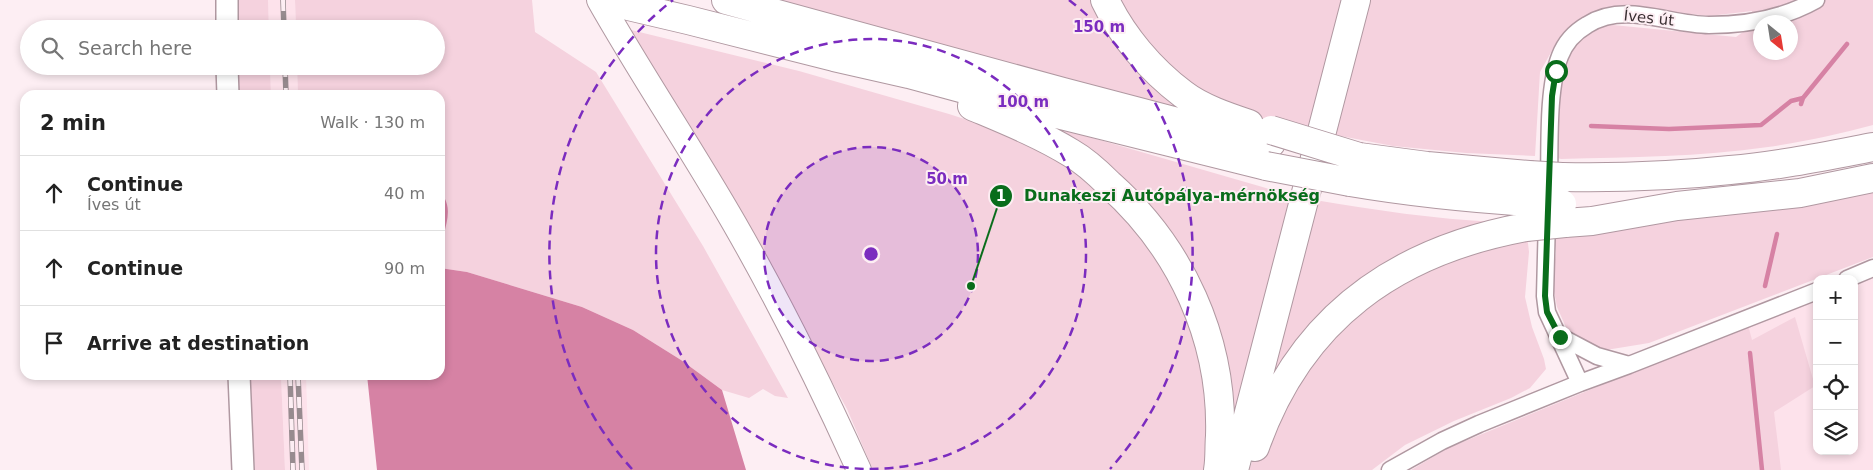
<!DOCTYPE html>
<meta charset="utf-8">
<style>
:root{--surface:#fff;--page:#f2f2f2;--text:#222;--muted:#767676;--line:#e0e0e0}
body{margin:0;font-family:"DejaVu Sans",sans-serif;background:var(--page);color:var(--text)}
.controls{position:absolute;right:15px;bottom:15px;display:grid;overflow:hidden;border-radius:10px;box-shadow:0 2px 8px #0003}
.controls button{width:45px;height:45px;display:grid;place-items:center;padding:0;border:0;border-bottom:1px solid var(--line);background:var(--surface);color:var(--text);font:25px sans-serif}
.compass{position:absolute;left:1753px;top:15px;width:45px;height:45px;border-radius:50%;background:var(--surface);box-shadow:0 2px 8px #0003;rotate:150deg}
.stop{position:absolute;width:15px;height:15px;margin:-11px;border:4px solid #096d1b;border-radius:50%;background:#fff}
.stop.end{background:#096d1b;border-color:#fff;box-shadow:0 1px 5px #0008}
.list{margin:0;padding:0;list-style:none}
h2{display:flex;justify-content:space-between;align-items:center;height:65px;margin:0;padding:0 20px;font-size:21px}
h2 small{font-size:16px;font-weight:400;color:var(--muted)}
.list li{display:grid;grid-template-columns:32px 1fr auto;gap:15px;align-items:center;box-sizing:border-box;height:75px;padding:0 20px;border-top:1px solid var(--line)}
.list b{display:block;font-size:19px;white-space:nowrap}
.list p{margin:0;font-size:16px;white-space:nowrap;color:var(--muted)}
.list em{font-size:16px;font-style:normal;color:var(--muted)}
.icon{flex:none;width:28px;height:28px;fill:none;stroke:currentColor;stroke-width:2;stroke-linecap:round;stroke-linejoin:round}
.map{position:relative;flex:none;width:1873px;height:470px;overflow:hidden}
.search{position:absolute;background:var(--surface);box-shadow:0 2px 8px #0003;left:20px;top:20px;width:425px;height:55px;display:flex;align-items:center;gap:12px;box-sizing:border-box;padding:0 18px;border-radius:28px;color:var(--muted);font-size:19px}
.panel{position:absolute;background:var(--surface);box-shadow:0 2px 8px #0003;left:20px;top:90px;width:425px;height:290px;border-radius:15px}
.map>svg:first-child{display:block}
.built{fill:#fde2eb}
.green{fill:#f5d2de;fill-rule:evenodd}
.water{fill:#d682a4}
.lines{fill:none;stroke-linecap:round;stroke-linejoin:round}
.stream{stroke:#d682a4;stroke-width:4.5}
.minor-casing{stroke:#b098a1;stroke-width:19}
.tertiary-casing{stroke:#b098a1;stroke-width:24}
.secondary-casing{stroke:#b098a1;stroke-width:26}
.trunk-casing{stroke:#b098a1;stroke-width:30}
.minor{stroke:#fff;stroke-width:16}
.tertiary{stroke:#fff;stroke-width:21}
.secondary{stroke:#fff;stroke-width:24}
.trunk{stroke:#fff;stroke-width:28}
.rail-casing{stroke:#978b8f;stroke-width:5.5}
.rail{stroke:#fdeef3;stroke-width:4;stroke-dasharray:11;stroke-linecap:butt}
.trunk-bridge-casing{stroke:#b098a1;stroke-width:30;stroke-linecap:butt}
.trunk-bridge{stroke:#fff;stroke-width:28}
.route{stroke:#096d1b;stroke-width:6}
.ring{fill:none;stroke:#7b2cbf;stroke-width:2.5;stroke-dasharray:9 6}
.labels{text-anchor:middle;stroke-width:4;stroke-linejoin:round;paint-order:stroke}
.street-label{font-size:15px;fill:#392f32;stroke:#fdeef3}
.centre{fill:#7b2cbf;stroke:#fdeef3;stroke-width:2.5}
.ring-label{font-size:15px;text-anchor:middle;font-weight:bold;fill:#7b2cbf;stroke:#fdeef3;stroke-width:4;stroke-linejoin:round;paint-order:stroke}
.leader{fill:none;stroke:#096d1b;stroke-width:2}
.callout-dot{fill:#096d1b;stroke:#fdeef3;stroke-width:2}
.mark-label{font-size:15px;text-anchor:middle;font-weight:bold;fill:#fff}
.callout-label{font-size:16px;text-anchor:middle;font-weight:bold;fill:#096d1b;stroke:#fdeef3;stroke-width:4;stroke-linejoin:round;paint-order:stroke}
</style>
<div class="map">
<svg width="1873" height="470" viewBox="0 0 1873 470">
<rect width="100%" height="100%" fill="#fdeef3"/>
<!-- built -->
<path class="built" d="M268 0H295L296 29H269Z
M270 66H297L298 95H271Z
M1873 278V470H1766L1748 325 1817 299V451H1854V285Z
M281 375H306L309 470H285Z"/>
<!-- green -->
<path class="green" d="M236 0H268L269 29H235Z
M295 0H532L535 32 596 72 703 246 788 398 775 396 763 389 749 398 722 390 681 360 633 330 582 307 467 272 440 268V95H298L297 66H436V29H296Z
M769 0H1097L1202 115Z
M1114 0H1344L1313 134 1279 126 1210 101 1160 63Z
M1362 0H1873V125C1839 134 1803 142 1768 147 1700 157 1630 157 1561 159L1554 157 1555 96 1570 45 1595 28 1613 25 1736 37 1747 29 1752 11 1709 16 1625 7 1574 24 1559 38 1540 72 1535 156 1466 153 1393 146 1330 134ZM1760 22H1790V52H1760Z
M627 29 799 71 949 114 1023 138 1108 192 1146 239 1188 312 1208 388 1210 470H873L847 409 785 296Z
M234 66H270L271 95H235Z
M1048 125 1297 197 1232 446 1207 304Z
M1873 192V257L1649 343 1606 350 1585 345 1568 332 1557 307 1552 281 1556 253 1553 232Z
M1315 200C1375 210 1434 219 1495 222L1402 256 1260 411Z
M1527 235 1529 252 1525 297 1532 327 1544 359 1546 369 1530 388 1511 398 1454 421 1405 445 1372 470H1249L1264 430 1305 358 1410 269Z
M1795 317 1815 386 1774 412 1781 470H1411L1448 448 1748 325 1752 340Z
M249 375H281L285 470H255Z"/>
<!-- water -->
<path class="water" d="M440 196 444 197C451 209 447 221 444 234L440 237Z
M440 268 467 272 582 307 633 330 681 360 722 390 746 470H377L367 375H440Z"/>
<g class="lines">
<!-- stream -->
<path class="stream" d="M1801 104 1803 98 1847 44
M1591 126 1669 129 1761 125 1791 101 1803 98
M1765 286 1777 234
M1750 353 1762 470"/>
<!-- minor casing -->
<g class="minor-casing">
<path id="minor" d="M1549 185C1550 148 1547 89 1560 56 1565 43 1575 32 1587 25 1625 1 1669 25 1709 25 1746 25 1784 18 1816 0
M1547 217 1545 296 1547 312 1580 383
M1847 279 1873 268
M1561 337 1597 356 1629 365
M1390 470 1442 441 1479 424 1580 383 1629 365 1817 291"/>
</g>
<!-- tertiary casing -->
<g class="tertiary-casing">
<path id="tertiary" d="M227 29V0
M227 66 228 95
M239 375 243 470"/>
</g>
<!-- secondary casing -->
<g class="secondary-casing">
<path id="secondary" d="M599 0C642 76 691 148 734 223 780 303 821 386 859 470"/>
</g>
<!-- trunk casing -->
<g class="trunk-casing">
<path id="trunk" d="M603 0 688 20 834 57 909 74 1049 112 1266 166
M726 0 1063 92 1185 124 1271 143
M1105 0C1122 36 1151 70 1183 94 1201 108 1228 117 1249 124
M972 106C1005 120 1040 134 1071 153 1085 161 1098 173 1109 184 1181 248 1223 339 1220 436 1219 447 1220 459 1218 470
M1359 157 1427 166 1529 175
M1562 177C1618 178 1674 176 1730 170 1778 166 1826 156 1873 147
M1350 182C1409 192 1468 198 1528 202
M1565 223 1592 221 1677 206 1800 193 1873 178
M1255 447C1300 318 1395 251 1526 227
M1234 470 1356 0"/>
</g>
<!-- minor -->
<use href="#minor" class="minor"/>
<!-- tertiary -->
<use href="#tertiary" class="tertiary"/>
<!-- secondary -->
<use href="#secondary" class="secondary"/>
<!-- trunk -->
<use href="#trunk" class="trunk"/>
<!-- rail casing -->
<g class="rail-casing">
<path id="rail" d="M283 0 284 29
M285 66 286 95
M290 375 293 470
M298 375 302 470"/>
</g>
<!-- rail -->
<use href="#rail" class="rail"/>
<!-- trunk-bridge casing -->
<g class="trunk-bridge-casing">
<path id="trunk-bridge" d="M1271 130 1359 157
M1266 166 1350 182
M1529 175 1562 177
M1528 202 1562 204
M1526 227 1565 223"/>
</g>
<!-- trunk-bridge -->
<use href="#trunk-bridge" class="trunk-bridge"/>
</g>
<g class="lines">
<!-- route -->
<path class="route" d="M1556 71 1552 96 1545 296 1547 312 1560 337"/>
</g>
<!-- distance rings -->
<circle cx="871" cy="254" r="107" fill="#7b2cbf" fill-opacity=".12"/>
<g class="ring">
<circle cx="871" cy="254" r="107"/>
<circle cx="871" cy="254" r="215"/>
<path d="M632 469A322 322 0 0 1 673 0M1069 0A322 322 0 0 1 1110 469"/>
</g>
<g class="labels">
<!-- street labels -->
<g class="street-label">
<text transform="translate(1649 18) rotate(6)" y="5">Íves út</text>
</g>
</g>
<circle cx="871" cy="254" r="8" class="centre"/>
<g class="ring-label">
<text x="1099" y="32">150 m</text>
<text x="1023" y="107">100 m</text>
<text x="947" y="184">50 m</text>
</g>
<!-- callouts -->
<path class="leader" d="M971 286L1001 196"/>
<g class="callout-dot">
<circle cx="971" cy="286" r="5"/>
<circle cx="1001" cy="196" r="12"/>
</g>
<g class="mark-label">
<text x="1001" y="201">1</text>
</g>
<g class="callout-label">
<text x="1172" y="201">Dunakeszi Autópálya-mérnökség</text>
</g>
</svg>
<div class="controls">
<button>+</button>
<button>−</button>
<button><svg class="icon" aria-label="locate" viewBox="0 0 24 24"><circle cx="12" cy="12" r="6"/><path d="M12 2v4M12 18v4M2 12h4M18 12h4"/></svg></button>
<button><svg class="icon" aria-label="layers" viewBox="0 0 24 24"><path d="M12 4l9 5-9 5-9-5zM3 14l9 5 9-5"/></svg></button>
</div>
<svg class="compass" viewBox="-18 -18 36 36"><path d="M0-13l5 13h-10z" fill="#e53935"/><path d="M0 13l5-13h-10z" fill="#767676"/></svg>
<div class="stop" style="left:1556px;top:71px"></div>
<div class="stop end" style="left:1560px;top:337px"></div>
<div class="search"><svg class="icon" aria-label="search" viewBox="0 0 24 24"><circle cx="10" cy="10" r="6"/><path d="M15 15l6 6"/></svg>Search here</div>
<section class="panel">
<h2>2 min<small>Walk · 130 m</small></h2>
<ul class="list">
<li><svg class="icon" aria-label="ahead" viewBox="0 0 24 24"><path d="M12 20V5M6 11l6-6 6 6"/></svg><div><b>Continue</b><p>Íves út</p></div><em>40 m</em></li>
<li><svg class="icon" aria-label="ahead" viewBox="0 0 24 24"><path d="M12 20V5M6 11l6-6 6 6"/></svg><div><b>Continue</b></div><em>90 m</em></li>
<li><svg class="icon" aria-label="arrive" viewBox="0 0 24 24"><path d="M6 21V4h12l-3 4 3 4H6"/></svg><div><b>Arrive at destination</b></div></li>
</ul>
</section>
</div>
